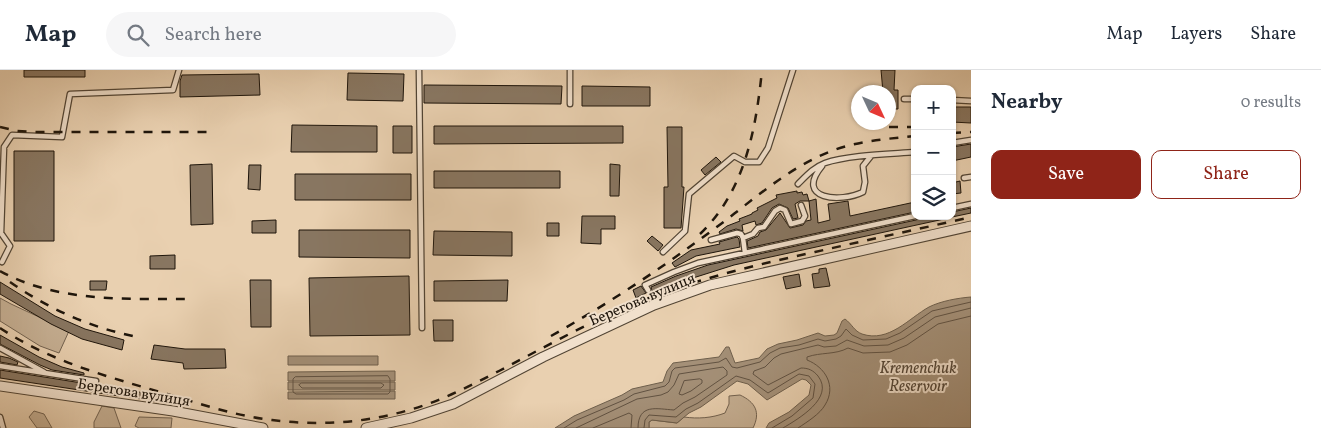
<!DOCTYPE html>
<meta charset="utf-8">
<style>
:root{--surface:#fff;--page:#f6f6f7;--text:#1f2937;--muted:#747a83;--line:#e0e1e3;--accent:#8f2418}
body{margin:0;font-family:Vollkorn,serif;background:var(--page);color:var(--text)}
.controls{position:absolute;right:15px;top:15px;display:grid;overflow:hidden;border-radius:10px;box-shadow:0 1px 4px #0004}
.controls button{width:45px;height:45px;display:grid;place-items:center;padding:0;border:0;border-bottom:1px solid var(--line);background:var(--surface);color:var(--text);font:25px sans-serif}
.compass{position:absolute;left:851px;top:15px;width:45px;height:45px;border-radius:50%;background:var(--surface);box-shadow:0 1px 4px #0004;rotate:134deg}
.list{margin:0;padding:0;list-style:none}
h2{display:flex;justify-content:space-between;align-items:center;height:65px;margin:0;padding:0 20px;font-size:21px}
h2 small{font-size:16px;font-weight:400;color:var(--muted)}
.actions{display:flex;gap:10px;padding:15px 20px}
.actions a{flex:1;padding:11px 0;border:1px solid var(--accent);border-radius:10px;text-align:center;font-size:18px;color:var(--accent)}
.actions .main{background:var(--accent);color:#fff}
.icon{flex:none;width:28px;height:28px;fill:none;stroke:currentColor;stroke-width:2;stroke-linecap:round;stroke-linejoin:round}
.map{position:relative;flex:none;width:971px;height:358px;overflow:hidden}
header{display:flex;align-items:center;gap:30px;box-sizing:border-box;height:70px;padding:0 25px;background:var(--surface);border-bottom:1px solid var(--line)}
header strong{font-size:24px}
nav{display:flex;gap:28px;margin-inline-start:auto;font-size:18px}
.search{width:350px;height:45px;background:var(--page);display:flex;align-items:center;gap:12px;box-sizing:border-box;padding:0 18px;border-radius:28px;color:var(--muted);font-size:19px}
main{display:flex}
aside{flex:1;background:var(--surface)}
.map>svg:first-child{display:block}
.green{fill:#c6b094;stroke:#726250}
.water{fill:#a49078;stroke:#6e5f4c}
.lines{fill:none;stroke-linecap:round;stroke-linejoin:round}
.shore{stroke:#615242;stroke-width:1}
.building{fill:#887661;stroke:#1e150b}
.service-casing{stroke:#514434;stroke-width:7}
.minor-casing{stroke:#514434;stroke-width:11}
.service{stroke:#f1e0cc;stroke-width:4.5}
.minor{stroke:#f1e0cc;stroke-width:9}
.rail{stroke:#1e150b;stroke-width:2.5;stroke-dasharray:9 9;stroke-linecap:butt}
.labels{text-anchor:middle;stroke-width:4;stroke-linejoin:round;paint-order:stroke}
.street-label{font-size:15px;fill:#1e150b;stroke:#f1e0cc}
.water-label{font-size:16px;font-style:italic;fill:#544637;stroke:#f1e0cc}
</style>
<header>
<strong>Map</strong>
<div class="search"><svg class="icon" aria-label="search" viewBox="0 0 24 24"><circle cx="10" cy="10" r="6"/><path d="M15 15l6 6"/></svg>Search here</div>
<nav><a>Map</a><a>Layers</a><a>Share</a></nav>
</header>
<main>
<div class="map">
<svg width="971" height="358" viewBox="0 0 971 358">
<rect width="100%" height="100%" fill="#e9d0b0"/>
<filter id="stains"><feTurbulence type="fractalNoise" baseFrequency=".004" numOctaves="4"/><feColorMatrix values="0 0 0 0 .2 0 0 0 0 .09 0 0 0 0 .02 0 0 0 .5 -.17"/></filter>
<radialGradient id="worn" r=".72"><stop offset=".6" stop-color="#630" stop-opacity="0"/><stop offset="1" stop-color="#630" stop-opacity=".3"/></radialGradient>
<!-- green -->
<path class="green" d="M0 228 11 234 69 261 59 283 40 276 0 251Z
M740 325C755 332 761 342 753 358H649V352L652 350 677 353 684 347C698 349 712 348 725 343L729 334V326Z
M102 336 114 338 121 358H94V352Z
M34 341 44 344 52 358H37L29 347Z
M139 347 172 348 171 358H139L135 356Z"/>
<!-- water -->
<path class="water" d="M971 227V358H766L769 353 789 342 809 325 811 315 806 310 802 309 767 330 748 314 737 311 701 337 689 343 677 353 652 350 649 352V358H555L574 346 622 325 632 319 663 312 667 301 673 293 719 287 726 277H729L735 293 759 288 767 279 778 274 797 270 818 263 825 266 834 265 837 263 842 251 845 249C852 254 854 261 862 264 889 273 909 248 929 237 941 231 958 228 971 227Z
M288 286H378V295H288Z
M395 301V311H288V302Z
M288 312H395V320H288Z
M395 321V329H288V322Z"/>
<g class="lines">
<!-- shore -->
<path class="shore" d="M388 306 390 309V322L388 324H296L293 322V309L295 307Z
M700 309 702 310V313L691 321 682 325 679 324 684 311Z
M302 313H381L384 315 381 318H302L299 315Z
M564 358 577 350 624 330 634 324 665 316 669 312 672 301 675 298 719 292 726 288 732 297 737 298 760 292 770 283 780 278 799 275 818 269 825 271 836 269 841 266 846 259 852 265 863 270 886 269 900 263 932 241 971 232
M576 358 637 329 661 325 668 322 674 315 679 304 723 297 727 301V305L695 327 683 333 674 340C657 339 638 333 638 358
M593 358 629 343 632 345 631 358
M644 358 645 350 649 345 676 347 686 339 698 333 736 306 750 310 768 323 799 304 809 306 815 314 813 328 792 346 772 358
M783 358C798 349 835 328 818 306 813 300 808 298 801 298L768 315 753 304 754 301 765 297 774 288 781 284 818 275 824 277 836 276 847 270 864 276 888 275 904 268 935 247 971 238
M798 358C807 352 820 344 825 335 837 316 825 297 807 290V287C821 282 835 285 848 278L863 283 890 282 907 275 938 254 971 246"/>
</g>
<!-- building -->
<path class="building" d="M24 0H85V7H24Z
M881 0H895L894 20H898V39H888V22H883Z
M348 3 404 4 403 31 347 30Z
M259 4 260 25 180 27V11L182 5Z
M424 15 562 16 561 34 424 33Z
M582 16 650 17V36H582Z
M952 37H971V53L952 52Z
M292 55 377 56V82H291Z
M393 56H412V83H393Z
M434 56H623V73L434 74Z
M667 57H682V117H684L681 158H664V117H668Z
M971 74V87L952 91V77Z
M14 81H54V171H14Z
M716 87 721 92 705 105 701 100Z
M212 94 213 154 191 155 190 95Z
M610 94 620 95 619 126H610Z
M249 95H261L260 120 248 119Z
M434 101H560V118H434Z
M295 104H411V130H295Z
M960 111 961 123 952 124V113Z
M797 121V123L802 122 803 125 807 124 809 131H800L795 134 798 148 793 149 788 138 779 134 772 138 762 153 756 155 755 151 742 155 743 161 736 159 720 164 719 162 727 156 740 151 739 149 752 144V143L758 140 757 138 777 128 776 125Z
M816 129 818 153 830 150 828 134 848 131 850 146 915 132V142L748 178 747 171 758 166 760 162 766 160 780 143 790 158 803 155 806 151 811 150 809 131Z
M971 138V143L952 147V142Z
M582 146H615V159H601V174L581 173Z
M923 146H943L944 149 734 195 652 221 651 217 676 206 708 195 916 150Z
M276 150V163H252V151Z
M547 153H559V166H547Z
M299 160H410V188L299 187Z
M434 161 512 162V186L433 185Z
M652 166 663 175 658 181 647 171Z
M737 167 739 169 740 177 696 186 675 197 672 193 691 180 720 174 719 172Z
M175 185V199H150V186Z
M826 198 830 216 814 218 812 204 819 203V199Z
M799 204 801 216 786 219 783 207Z
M409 206 410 265 310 266 309 208Z
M250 210H271V257H251Z
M508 210 507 231H434V211Z
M90 211H107L106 220H90Z
M0 212 55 246 85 259 124 270 122 280 82 269 51 254 0 224Z
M641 216 646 223 636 228 633 220Z
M433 250H453V271H434Z
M0 265 39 287 62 297 84 303V305L52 300 40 295 0 274Z
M154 275 185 279H225L226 298 184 299 183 293 151 289Z
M0 286 9 288 18 292 17 295 0 292Z
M0 300 113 318V316L120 317 158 327 157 332 119 325V326L0 308Z"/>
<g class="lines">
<!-- service casing -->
<g class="service-casing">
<path id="service" d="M419 0 422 258
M570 0V34
M904 29H915
M952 30 971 31
M952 73 971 70
M822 96C794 130 841 133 863 122L865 112 863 96 871 86
M964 108 971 107
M798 114C806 106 814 97 825 93 848 85 890 84 915 82
M952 138 971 134
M711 170 737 163 741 164 743 168
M663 182 685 161 689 124 734 86 745 92H759L768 78 793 0
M745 183 743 168 753 164 758 158 764 157 775 141 780 138 785 140 791 154 802 151 805 146 801 135
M2 192 10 176 1 163 4 77 12 65 62 67 70 24 173 20 179 0
M648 220 645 215 674 202 698 193 915 146
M0 278 44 302
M0 296 96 311
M0 347 3 358"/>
</g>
<!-- minor casing -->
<g class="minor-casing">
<path id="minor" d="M0 316 173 341 263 358
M366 358 411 348 453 334 543 287 654 235 710 215 971 156"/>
</g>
<!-- service -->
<use href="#service" class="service"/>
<!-- minor -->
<use href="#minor" class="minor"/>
<!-- rail -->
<path class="rail" d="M0 57 17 61 34 62H213
M889 57H915
M952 63 971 62
M700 164C745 121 756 59 762 0
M0 201C56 232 125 229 187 229
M10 212C47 238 89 257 133 266
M0 258C51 292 109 307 167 324 201 334 236 346 272 350 318 356 365 353 409 340 441 331 470 316 499 301 549 275 599 246 652 227 705 207 760 194 815 182 867 170 919 159 971 147
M551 266C606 235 659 200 710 162 749 134 784 100 829 82 856 71 886 69 915 66"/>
</g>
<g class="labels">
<!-- street labels -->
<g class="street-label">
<text transform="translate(642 229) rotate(-23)" y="5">Берегова вулиця</text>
<text transform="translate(134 322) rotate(9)" y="5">Берегова вулиця</text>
</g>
<!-- water labels -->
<g class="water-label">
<text x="918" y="303">Kremenchuk<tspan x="918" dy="18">Reservoir</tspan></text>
</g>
</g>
<rect width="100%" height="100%" filter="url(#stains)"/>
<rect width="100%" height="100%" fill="url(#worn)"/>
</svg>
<div class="controls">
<button>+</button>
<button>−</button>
<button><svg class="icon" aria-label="layers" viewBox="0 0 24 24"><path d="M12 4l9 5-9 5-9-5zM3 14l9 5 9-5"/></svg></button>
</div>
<svg class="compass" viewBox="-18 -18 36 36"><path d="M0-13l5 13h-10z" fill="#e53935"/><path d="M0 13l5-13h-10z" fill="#747a83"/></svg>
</div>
<aside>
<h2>Nearby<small>0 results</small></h2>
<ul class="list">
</ul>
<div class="actions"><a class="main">Save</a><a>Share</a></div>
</aside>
</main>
